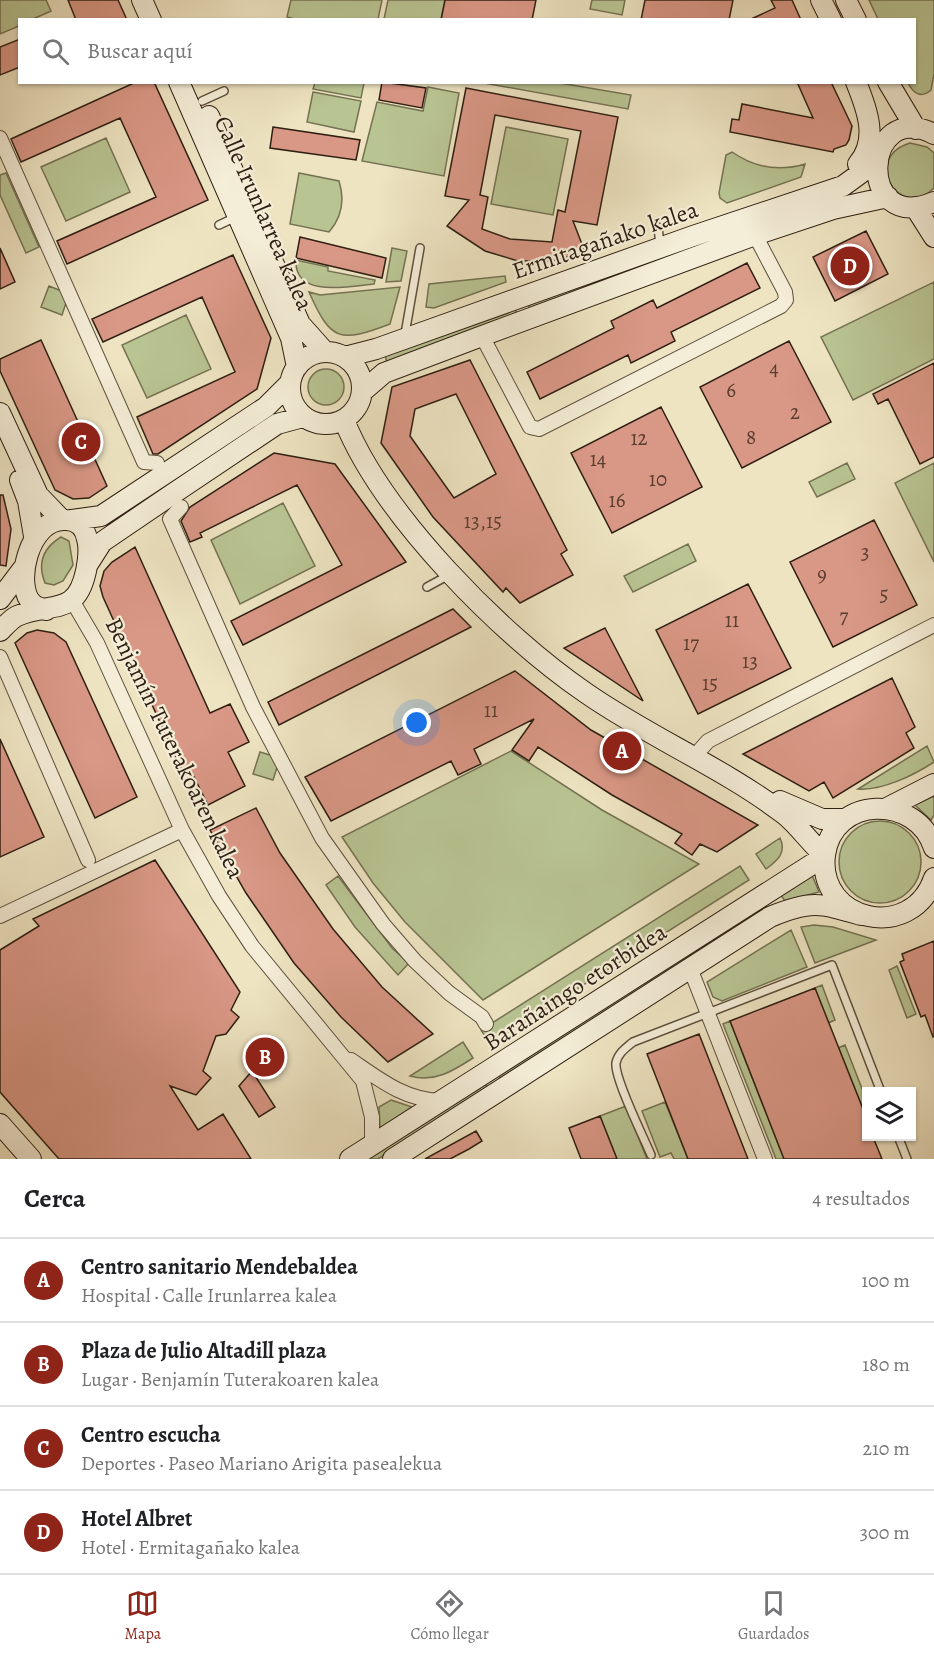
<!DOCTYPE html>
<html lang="es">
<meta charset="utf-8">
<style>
:root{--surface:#fff;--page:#f2f2f2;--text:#202124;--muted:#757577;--line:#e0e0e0;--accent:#8f2418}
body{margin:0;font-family:Alegreya,serif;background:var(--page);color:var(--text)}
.controls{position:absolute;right:18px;bottom:18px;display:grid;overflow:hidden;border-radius:0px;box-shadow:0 2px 4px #0004}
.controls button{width:54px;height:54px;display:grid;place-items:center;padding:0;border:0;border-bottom:2px solid var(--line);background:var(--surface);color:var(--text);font:30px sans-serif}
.you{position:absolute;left:417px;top:723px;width:21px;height:21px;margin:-15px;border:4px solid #fff;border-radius:50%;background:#1a73e8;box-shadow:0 0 0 9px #1a73e833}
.badge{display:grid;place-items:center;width:39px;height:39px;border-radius:50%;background:var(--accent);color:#fff;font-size:20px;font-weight:700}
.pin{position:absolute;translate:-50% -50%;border:3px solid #fff;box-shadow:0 2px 6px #0006}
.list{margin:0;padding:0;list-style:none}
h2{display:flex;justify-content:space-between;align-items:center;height:78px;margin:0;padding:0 24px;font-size:26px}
h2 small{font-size:20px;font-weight:400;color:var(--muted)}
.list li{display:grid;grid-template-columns:39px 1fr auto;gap:18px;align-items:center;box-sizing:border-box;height:84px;padding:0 24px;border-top:2px solid var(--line)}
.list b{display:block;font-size:22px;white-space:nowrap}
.list p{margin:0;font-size:20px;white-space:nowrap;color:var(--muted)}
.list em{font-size:20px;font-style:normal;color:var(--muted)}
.icon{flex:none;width:33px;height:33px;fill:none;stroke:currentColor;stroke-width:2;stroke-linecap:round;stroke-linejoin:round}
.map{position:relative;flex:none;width:934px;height:1159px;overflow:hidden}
.search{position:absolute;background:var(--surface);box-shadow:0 2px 4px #0004;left:18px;right:18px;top:18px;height:66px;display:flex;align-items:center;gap:15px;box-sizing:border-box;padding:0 21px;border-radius:0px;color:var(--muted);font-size:22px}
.sheet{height:414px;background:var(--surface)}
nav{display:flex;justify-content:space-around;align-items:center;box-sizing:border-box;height:84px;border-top:2px solid var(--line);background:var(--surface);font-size:16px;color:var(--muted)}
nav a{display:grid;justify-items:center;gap:3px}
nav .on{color:var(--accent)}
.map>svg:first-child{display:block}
.green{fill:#b9c493;stroke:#747252;stroke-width:1.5}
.building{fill:#d99785;stroke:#2e1f12;stroke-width:1.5;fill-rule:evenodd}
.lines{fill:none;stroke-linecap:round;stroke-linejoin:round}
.lane-casing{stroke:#5e503e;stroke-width:10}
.street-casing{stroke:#5e503e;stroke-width:16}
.secondary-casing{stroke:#2e1f12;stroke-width:22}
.lane{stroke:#f4edd7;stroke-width:7}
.street{stroke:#f4edd7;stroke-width:14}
.secondary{stroke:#f4edd7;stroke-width:20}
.labels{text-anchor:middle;stroke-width:4.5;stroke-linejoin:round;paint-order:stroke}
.number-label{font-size:21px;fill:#593d2f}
.street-label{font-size:24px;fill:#2e1f12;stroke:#f4edd7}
</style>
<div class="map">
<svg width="934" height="1159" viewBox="0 0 934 1159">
<rect width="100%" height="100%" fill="#eee4c2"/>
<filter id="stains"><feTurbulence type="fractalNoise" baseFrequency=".00333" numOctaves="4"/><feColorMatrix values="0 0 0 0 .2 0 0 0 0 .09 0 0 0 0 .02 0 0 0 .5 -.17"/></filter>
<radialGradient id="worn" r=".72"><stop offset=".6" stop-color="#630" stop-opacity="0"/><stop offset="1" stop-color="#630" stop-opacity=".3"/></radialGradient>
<!-- green -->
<path class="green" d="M0 0H46L51 11 33 19 20 20 19 26 0 34Z
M291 0H382L378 19 299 20 287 17Z
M388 0H445L441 19H384Z
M592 0H625L622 15 590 9Z
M869 0H934V74L931 90C921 99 913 93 908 83L914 82V20L878 19Z
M315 83V82L364 83 361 98 313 89Z
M484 83H560L631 95 628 109Z
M428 87 459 93 444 176 362 161 377 102 423 111Z
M313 92 361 101 354 132 307 122Z
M506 127 568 139 553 215 491 204Z
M106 138 130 192 66 221 41 167Z
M910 143 927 147 934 153V188C899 222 861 158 910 143Z
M732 152C755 168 778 172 805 164L801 177 727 203 720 198 719 193 726 155Z
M6 173 39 247 26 253 0 195V175Z
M299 173 339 181C345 200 342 217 329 232L290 224Z
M689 246 690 252 531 311 528 304Z
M392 248 407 251 401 281 386 282Z
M296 260 328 267V271L375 280 374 284C351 286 294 299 296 260Z
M505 276 506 282 434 308 426 307 429 284Z
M934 282V359L853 400 821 337Z
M49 286 69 294 62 315 41 307Z
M400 287 390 324C340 343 331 342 309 292L320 295Z
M515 308 517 315 387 363 385 355Z
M186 315 211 369 147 398 122 345Z
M308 387a18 18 0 1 1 36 0a18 18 0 1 1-36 0Z
M847 463 855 479 817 497 809 482Z
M934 463V562L895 483Z
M283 503 315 566 240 604 211 540Z
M61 537 69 541 73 565 63 581 54 585 45 583C37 563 43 548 61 537Z
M688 544 696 561 633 592 624 576Z
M927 746 934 762C914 775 882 791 858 789Z
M511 751 602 810 699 864 483 1000 405 922 373 883 342 837Z
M260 752 280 758 273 780 253 774Z
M934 796V815L931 820 915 805Z
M839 862a41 41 0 1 1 82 0a41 41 0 1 1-82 0Z
M780 838C787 853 777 861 766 869L756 854Z
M740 866 749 880 490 1044 481 1030Z
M812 875 819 892 785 901 780 894Z
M338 876 392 948 409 963 398 975 355 927 326 885Z
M761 906 766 911 502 1080 498 1075Z
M814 925 833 927 876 940 815 963 801 927Z
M791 930 807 967 722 1001 713 997 707 982Z
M897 966 916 1014 907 1018 889 970Z
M822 985 835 1020 828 1023 815 988Z
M730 1021 784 1159H776L723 1024Z
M463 1042 473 1058C453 1071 434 1083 410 1076Z
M845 1045 866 1099V1119L838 1048Z
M485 1084 488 1088 378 1159H367Z
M391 1100 412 1107 380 1128 379 1107Z
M665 1102 688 1159H674L671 1153 660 1157 642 1111Z
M626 1106 647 1159H617L600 1116Z"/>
<!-- building -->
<path class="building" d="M68 0H118L127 20H76Z
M445 0H536L532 20H441Z
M645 0H733L729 20H641Z
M771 0H792L801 20H749L775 8Z
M20 39V67L0 75V47Z
M136 82H154L208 200 67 264 57 241 156 197 120 118 21 162 11 139Z
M382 82 426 88 422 108 379 100Z
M797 82H831L852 126 849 140 846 145 834 149 833 152 730 132 732 119 739 120 742 104 813 118Z
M466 88 618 117 597 225 573 221 585 252 552 261H518L485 251 447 226 469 200 445 196ZM495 115 581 131 565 212 558 210 552 242 510 239 482 229 488 197 480 195Z
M273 127 360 140 356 160 270 148Z
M866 231 888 274 835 301 813 257Z
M300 237 386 258 382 278 296 258Z
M0 248 15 282 0 289Z
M233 255 271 338 257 389 158 454H153L137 417 235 372 202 297 103 342 92 319Z
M747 263 760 288 671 332 675 341 631 363 628 355 540 399 527 372 614 328 611 321 653 300 657 308Z
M41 340 107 486 89 498 73 499 55 490 0 371V359Z
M789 341 831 422 742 468 700 387Z
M470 360 567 550 561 554 573 575 520 603 506 588 503 592 433 517 381 443 392 387ZM456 394 496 474 454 498 410 436 415 409Z
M934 363V457L920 464 888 399 878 404 873 394Z
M661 407 702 487 612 533 571 453Z
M274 453 335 464 406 562 243 645 231 621 342 565 297 485 200 533 202 537 190 542 181 521 190 507Z
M0 495H3L11 529 6 566 0 565Z
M874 520 917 605 833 647 790 562Z
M135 547 210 713 230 704 249 742 228 752 245 786 208 805 191 771 184 775 103 597 100 586 104 571 112 562Z
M748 584 791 668 698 714 656 630Z
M453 609 471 627 279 725 268 702Z
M605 628 643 701 564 648Z
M37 630 54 633 66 642 137 797 95 818 15 643 27 633Z
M515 671 591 730 758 825 717 852 700 844 692 855 675 843 682 834 612 795 538 747 529 761 512 750 534 719 474 749 481 764 458 775 451 761 331 821 305 777Z
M892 678 915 727 906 733 914 748 833 798 824 782 809 791 743 754Z
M0 739 44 837 0 857Z
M256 808 280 853 333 929 382 987 433 1034 388 1062 341 1017 294 963 246 893 210 830Z
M155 860 240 992 231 1010 239 1017 226 1034 216 1036 203 1071 211 1078 196 1095 170 1086 198 1130 223 1114 251 1159H59L0 1092V950L39 926 33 919Z
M934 941V1036L933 1037 925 1015 921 1017 900 962 904 960 902 954Z
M815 988 867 1119V1137H873L882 1159H784L730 1021Z
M699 1034 748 1159H688L647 1054Z
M252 1071 275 1107 259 1117 239 1086Z
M600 1116 617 1159H581L569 1128Z
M476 1131 482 1141 469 1149 450 1159H425Z"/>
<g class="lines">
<!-- lane casing -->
<g class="lane-casing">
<path id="lane" d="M202 101 224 91
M219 225 236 217
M658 227 660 245
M405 334 420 248
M427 587 449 575
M898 1136 907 1159
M651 1155C644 1138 614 1078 616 1063 618 1053 626 1048 633 1042L832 965 881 1092"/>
</g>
<!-- street casing -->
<g class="street-casing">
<path id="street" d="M0 138 144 462 157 463
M482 336 530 427 539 429 781 306 786 300 785 292 755 235
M181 507 170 519 253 707 322 838 383 924 415 961 449 993 482 1017 486 1024
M73 602 97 643 182 830 219 896 252 946 363 1081 372 1117V1145
M0 657 88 860
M693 758 708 741 934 625
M0 916 182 830
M690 968 765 1159
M351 1060C380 1080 405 1100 441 1101"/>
</g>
<!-- secondary casing -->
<g class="secondary-casing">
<path id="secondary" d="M142 0 151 20
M821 0 831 20
M846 0 856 20
M179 82 291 338 297 367
M856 82C867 109 879 140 858 164
M888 82 916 129
M209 116 300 324 325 352
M934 134C862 97 855 236 934 202
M915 207 934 237
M290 388a36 36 0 1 1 72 0a36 36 0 1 1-72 0Z
M345 357 376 349 693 236 843 186 876 162
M362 392 384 373 482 336 755 235 833 209 888 197
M0 413 38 495 61 519
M344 420C382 515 501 635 586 693 649 737 722 767 784 814 799 826 810 843 825 856
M20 480 28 501 34 536
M72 520 101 516 266 407 290 383
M88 564 102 542 174 493 277 424 303 417
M0 599 25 566
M0 631C5 626 11 619 17 616 51 601 76 618 86 571 88 561 90 549 87 539 85 528 77 520 66 520 28 517 13 588 33 604 36 607 42 608 46 610
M780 801 822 819H846
M887 808 934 784
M934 848C917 794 833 795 825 855 817 922 912 943 934 878
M0 1124 31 1159
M350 1159 825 856
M393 1159 770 917C811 900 820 903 861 915"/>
</g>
<!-- lane -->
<use href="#lane" class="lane"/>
<!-- street -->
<use href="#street" class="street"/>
<!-- secondary -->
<use href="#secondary" class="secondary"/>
</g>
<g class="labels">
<!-- number labels -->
<g class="number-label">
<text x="774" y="375">4</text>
<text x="731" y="397">6</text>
<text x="795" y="419">2</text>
<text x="751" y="444">8</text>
<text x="639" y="445">12</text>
<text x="598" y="466">14</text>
<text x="658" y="486">10</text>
<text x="617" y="507">16</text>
<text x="483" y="528">13,15</text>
<text x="865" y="559">3</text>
<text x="822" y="581">9</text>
<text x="884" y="601">5</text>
<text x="844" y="623">7</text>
<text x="732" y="627">11</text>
<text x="691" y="650">17</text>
<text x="750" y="668">13</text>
<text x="710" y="690">15</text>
<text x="491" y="717">11</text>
</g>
<!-- street labels -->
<g class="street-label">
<text transform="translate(264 213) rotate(66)" y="8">Calle Irunlarrea kalea</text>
<text transform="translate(605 240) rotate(-19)" y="8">Ermitagañako kalea</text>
<text transform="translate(175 748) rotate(64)" y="8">Benjamín Tuterakoaren kalea</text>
<text transform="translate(575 987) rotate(-33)" y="8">Barañaingo etorbidea</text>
</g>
</g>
<rect width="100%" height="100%" filter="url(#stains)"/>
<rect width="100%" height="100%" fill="url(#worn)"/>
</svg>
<div class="controls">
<button><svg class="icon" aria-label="layers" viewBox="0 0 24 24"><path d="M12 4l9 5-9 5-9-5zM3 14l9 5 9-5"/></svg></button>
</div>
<div class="you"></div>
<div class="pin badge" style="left:622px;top:751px">A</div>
<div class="pin badge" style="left:265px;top:1057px">B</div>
<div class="pin badge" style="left:81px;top:442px">C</div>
<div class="pin badge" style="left:850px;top:266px">D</div>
<div class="search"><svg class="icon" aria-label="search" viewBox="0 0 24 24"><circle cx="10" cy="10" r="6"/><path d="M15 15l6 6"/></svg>Buscar aquí</div>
</div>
<section class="sheet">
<h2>Cerca<small>4 resultados</small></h2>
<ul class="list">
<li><span class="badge">A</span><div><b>Centro sanitario Mendebaldea</b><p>Hospital · Calle Irunlarrea kalea</p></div><em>100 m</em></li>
<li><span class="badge">B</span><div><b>Plaza de Julio Altadill plaza</b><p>Lugar · Benjamín Tuterakoaren kalea</p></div><em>180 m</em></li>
<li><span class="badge">C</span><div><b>Centro escucha</b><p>Deportes · Paseo Mariano Arigita pasealekua</p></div><em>210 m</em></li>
<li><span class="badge">D</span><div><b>Hotel Albret</b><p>Hotel · Ermitagañako kalea</p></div><em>300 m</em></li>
</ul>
</section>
<nav>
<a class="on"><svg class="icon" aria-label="map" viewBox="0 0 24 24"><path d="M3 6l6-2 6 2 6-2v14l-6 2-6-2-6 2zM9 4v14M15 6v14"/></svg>Mapa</a>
<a><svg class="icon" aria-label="directions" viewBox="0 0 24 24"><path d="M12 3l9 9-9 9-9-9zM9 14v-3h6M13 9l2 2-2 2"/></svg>Cómo llegar</a>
<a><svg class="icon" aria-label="saved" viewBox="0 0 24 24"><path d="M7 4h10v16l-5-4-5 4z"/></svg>Guardados</a>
</nav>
